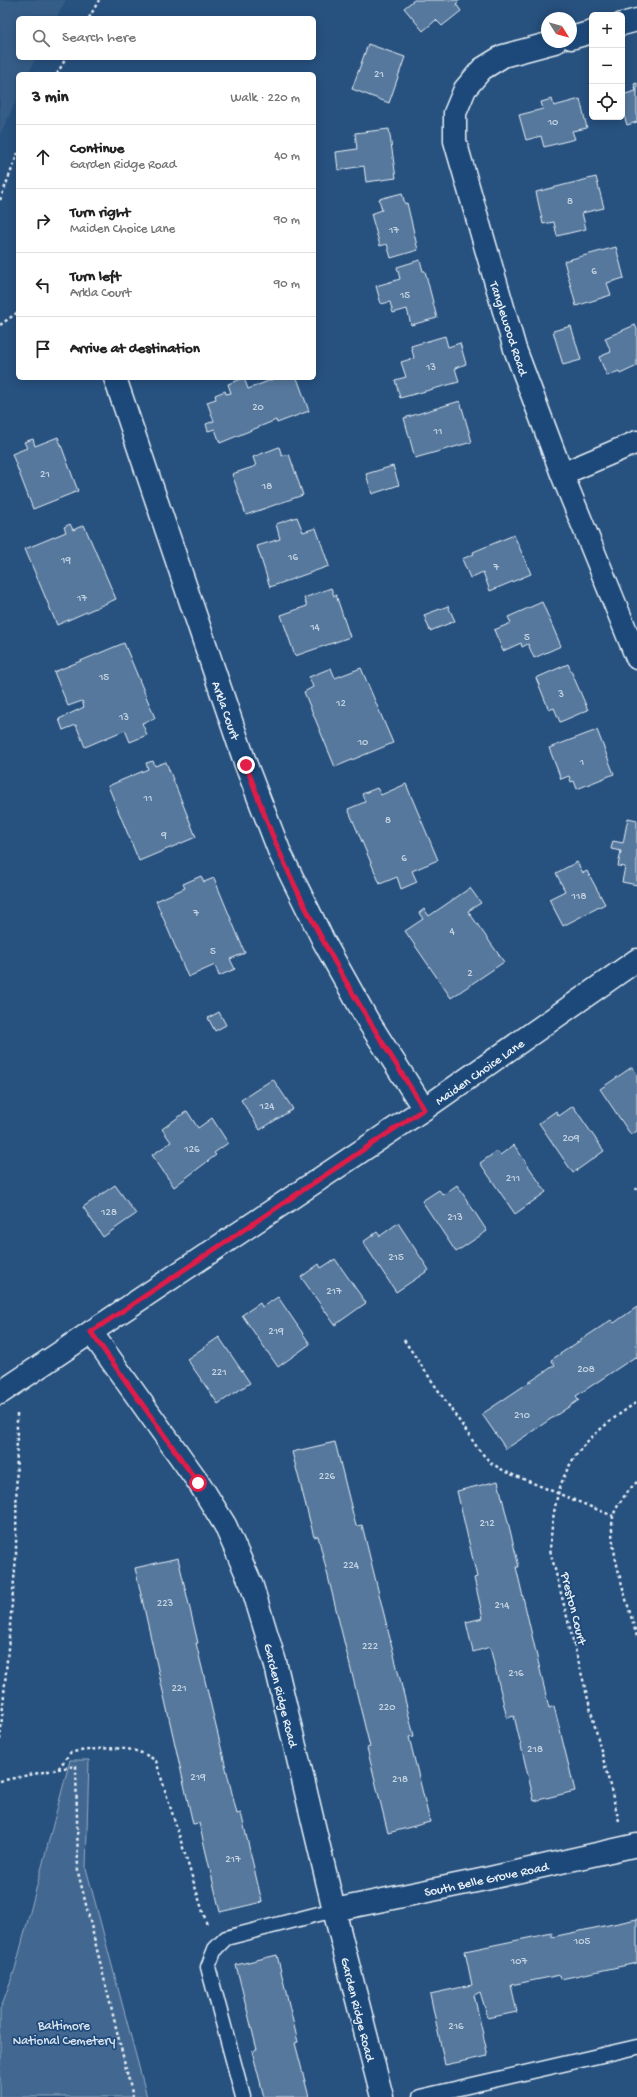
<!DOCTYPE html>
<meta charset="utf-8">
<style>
:root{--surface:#fff;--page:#f6f6f6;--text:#222;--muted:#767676;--line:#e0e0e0}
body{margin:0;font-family:"Gochi Hand",sans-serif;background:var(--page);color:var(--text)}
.controls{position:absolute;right:12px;top:12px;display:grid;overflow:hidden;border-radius:6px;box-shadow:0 2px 10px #0003}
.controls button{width:36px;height:36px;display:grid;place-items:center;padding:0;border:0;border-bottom:1px solid var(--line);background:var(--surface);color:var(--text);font:20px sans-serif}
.compass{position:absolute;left:541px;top:12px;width:36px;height:36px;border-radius:50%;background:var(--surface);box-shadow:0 2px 10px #0003;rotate:127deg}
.stop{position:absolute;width:12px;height:12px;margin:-9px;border:3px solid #e11d48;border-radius:50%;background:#fff}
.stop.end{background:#e11d48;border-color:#fff;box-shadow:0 1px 4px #0008}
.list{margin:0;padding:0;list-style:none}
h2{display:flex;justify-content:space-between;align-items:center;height:52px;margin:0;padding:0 16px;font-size:17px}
h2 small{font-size:13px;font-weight:400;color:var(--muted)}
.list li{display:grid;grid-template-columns:26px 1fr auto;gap:12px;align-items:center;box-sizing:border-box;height:64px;padding:0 16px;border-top:1px solid var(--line)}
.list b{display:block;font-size:15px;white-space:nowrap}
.list p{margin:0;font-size:13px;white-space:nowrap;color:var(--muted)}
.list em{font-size:13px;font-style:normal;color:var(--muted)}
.icon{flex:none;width:22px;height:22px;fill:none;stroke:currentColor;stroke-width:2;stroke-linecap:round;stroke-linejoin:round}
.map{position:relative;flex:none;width:637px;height:2097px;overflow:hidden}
.search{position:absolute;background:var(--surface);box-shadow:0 2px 10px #0003;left:16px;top:16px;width:300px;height:44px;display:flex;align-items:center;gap:10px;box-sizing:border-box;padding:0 14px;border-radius:6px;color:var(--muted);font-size:15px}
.panel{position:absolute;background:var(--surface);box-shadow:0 2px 10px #0003;left:16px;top:72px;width:300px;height:308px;border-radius:6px}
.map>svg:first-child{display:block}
.built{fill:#355d88}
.green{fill:#436891;stroke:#96acc4}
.building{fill:#57789d;stroke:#e8f1f8}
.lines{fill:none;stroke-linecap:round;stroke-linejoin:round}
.lane-casing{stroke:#e8f1f8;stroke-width:17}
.street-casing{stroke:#e8f1f8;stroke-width:25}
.secondary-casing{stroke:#e8f1f8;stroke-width:25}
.path{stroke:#e8f1f8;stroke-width:2.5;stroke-dasharray:3 3;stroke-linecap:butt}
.lane{stroke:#1f4a7a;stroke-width:14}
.street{stroke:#1f4a7a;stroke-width:22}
.secondary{stroke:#1f4a7a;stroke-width:22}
.route{stroke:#e11d48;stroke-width:5}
.labels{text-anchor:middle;stroke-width:3.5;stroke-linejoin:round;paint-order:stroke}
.number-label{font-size:11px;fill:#c4d3e1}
.street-label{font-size:13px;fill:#e8f1f8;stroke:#1f4a7a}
.park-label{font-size:13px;fill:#d8e3ee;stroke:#1f4a7a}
</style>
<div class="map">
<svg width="637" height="2097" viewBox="0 0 637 2097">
<rect width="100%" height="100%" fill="#27517f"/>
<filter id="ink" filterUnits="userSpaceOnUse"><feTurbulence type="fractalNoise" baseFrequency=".025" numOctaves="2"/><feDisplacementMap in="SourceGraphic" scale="8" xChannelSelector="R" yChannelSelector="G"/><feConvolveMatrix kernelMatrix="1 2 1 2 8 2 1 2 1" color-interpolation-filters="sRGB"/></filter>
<g filter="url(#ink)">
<!-- built -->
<path class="built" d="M0 0H66L56 18H18V58H36L28 74H18V97L0 135Z"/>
<!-- green -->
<path class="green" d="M70 1760H89L86 1868 147 2097H0V2010L15 1969Z"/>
<!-- building -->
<path class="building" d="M414 0H460L456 4 461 11 442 26 436 20 423 31 404 8Z
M368 44 405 57 389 103 352 89Z
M637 83V122L627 125 622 109V95L636 91 634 84Z
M552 99 554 106 580 99 587 128 572 131 575 139 544 147 541 136 526 140 519 115 543 109 541 102Z
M389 129 396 178 366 182 364 166 338 170 336 152 357 149 355 133Z
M596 177 604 208 582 213 586 229 557 236 554 222 543 224 536 192Z
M402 193 405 204 407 203 418 250 391 258 387 244 380 246 371 214 382 210 379 199Z
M616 247 624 278 607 283 611 295 576 306 564 261Z
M420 260 423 271H425L437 318 411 325 407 309 393 313 390 302 381 304 376 286 400 279 397 267Z
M635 325 637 329V366L620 374 619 371 607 376 599 357 611 352 605 338Z
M571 326 581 360 563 365 553 331Z
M445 336 448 347 460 343 466 364 455 368 459 382 400 398 395 380 406 377 401 362 414 358 411 346Z
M244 378 248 389 276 378H297L309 411 277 423 276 420 220 443 215 429 208 431 206 424 214 421 207 402 216 399 215 395 225 391 226 394 231 393 228 384Z
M460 401 472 442 415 458 404 418Z
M58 437 78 491 33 509 12 454 27 448 24 442 33 439 35 446Z
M279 447 282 456 289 454 303 495 246 515 232 474 256 466 253 457Z
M393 466 399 485 372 494 366 474Z
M297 517 303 532 316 528 329 566 270 587 257 546 280 539 276 524Z
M70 524 73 530 84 525 116 599 57 625 25 549 66 532 64 527Z
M514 535 531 574 490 591 483 572 470 578 462 559 474 554 473 552Z
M331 588 334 596 336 595 350 637 295 656 281 615 307 606 304 598Z
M542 602 561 646 534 658 528 644 522 647 521 643 503 651 494 630 511 623 508 617Z
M448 606 455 621 430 631 424 615Z
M124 643 155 718 142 723 147 735 130 742 125 730 85 747 76 725 63 730 59 719 84 707 82 701 68 706 54 672Z
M568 664 588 710 560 722 554 708 549 710 536 678Z
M331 668 335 678 361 668 393 743 335 767 304 692 313 687 309 677Z
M597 730 614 774 577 789 574 781 571 782 569 776 561 779 549 748Z
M153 761 155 766 166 762 196 837 139 861 108 786 148 769 146 763Z
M406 784 438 860 412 871 417 882 401 889 397 877 380 884 348 809 365 802 362 794 377 788 381 795Z
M628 818 637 820V885L622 882 625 867 618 866 621 851 611 849 613 841 623 843Z
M577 862 583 873 587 871 605 904 563 926 549 899 565 891 556 873Z
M201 876 204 882 214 878 245 953 230 959 235 969 219 976 215 965 188 977 156 901 185 888 183 884Z
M470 888 481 903 468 911 504 962 451 998 405 931 423 919 419 913 424 909 429 916Z
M219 1012 226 1025 215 1031 208 1018Z
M632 1067 637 1074V1131L631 1135 600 1089Z
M273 1079 293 1109 260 1130 241 1100Z
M573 1106 604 1151 573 1173 539 1123 556 1111 559 1116Z
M187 1111 198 1128 212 1118 228 1143 214 1153 216 1155 174 1187 152 1155 171 1142 162 1129Z
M514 1145 546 1192 515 1214 480 1163 497 1151 500 1155Z
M115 1185 136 1214 103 1237 83 1207Z
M457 1185 487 1231 456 1252 422 1201 439 1190 443 1195Z
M398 1223 429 1270 396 1292 363 1242 377 1232 380 1236Z
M335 1259 366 1303 335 1325 301 1277 319 1264 321 1268Z
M278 1297 310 1344 278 1367 242 1315 260 1303 262 1307Z
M637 1307V1359L635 1357 576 1396 579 1400 506 1449 482 1414 555 1365 551 1360 611 1320 614 1323Z
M219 1337 250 1383 218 1404 187 1359Z
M335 1442 356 1526 362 1525 414 1736 409 1737 430 1822 388 1833 367 1748 370 1747 318 1536 314 1537 292 1452Z
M498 1481 519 1567H516L549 1708 554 1706 575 1791 534 1801 514 1716 507 1718 490 1647 473 1652 466 1622 483 1618 474 1578 477 1577 457 1491Z
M178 1558 198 1643H196L237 1814 241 1813 262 1902 220 1912 199 1823 193 1824 135 1568Z
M637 1919V1963L561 1979 560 1975 511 1985 517 2012 488 2018 480 1992 474 1995 488 2056 445 2065 430 1994 472 1985 465 1951 552 1933V1937Z
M277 1955 298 2042 295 2043 309 2097H264L252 2051 257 2050 236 1965Z"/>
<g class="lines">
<!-- lane casing -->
<g class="lane-casing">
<path id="lane" d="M243 2097 208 1967 215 1949 226 1938 334 1910
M420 2097 637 2047"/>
</g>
<!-- street casing -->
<g class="street-casing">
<path id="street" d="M622 24 637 20
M571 38 592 32
M555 42 503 56 482 69 465 89 455 113V141L515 349 562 474 637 658
M115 378 246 765 280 853 324 942 368 1021 424 1109
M562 474 637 442
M91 1332 199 1483 225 1525 252 1586 275 1662 334 1910 382 2097
M334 1910 481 1880 637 1845"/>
</g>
<!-- secondary casing -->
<g class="secondary-casing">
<path id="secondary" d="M0 1393 424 1109 637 960"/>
</g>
<!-- path -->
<path class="path" d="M89 18 99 0
M57 74 66 58
M0 200 18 153
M0 325 18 312
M636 1188 637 1190
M404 1340 479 1450 491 1463 506 1472 613 1516
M637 1482C629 1489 615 1507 613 1517 607 1545 629 1607 637 1637
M0 1740 16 1557 17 1414
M58 1769 76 1766 78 1872 133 2097
M0 1781 58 1769 71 1752C100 1749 131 1742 156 1761L207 1925
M619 1821 550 1550C555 1471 572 1446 637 1402"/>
<!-- lane -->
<use href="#lane" class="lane"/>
<!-- street -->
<use href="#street" class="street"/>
<!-- secondary -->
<use href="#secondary" class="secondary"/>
</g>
</g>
<g class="lines" filter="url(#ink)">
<!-- route -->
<path class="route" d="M198 1483 91 1332 424 1109C372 1026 319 943 280 853 267 824 257 794 246 765"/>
</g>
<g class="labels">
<!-- number labels -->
<g class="number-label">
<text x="379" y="77">21</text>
<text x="553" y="125">10</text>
<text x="570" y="204">8</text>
<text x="394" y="233">17</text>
<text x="594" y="274">6</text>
<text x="405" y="298">15</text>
<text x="431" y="370">13</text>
<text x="258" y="410">20</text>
<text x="438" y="434">11</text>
<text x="45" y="477">21</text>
<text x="267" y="489">18</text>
<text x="293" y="560">16</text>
<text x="66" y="563">19</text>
<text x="496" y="570">7</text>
<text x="82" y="601">17</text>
<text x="315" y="630">14</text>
<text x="527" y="640">5</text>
<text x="104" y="680">15</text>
<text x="561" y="697">3</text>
<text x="341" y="706">12</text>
<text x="124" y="720">13</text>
<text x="363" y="745">10</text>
<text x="582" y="765">1</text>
<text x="148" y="801">11</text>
<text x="388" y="823">8</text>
<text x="164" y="838">9</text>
<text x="404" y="861">6</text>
<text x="579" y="899">118</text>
<text x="196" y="916">7</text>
<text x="452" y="934">4</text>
<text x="213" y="954">5</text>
<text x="470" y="976">2</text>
<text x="267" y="1109">124</text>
<text x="571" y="1141">209</text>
<text x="192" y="1152">126</text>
<text x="513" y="1181">211</text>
<text x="109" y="1215">128</text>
<text x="455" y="1220">213</text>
<text x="396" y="1260">215</text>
<text x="334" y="1294">217</text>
<text x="276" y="1334">219</text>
<text x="586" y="1372">208</text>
<text x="219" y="1375">221</text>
<text x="522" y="1418">210</text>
<text x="327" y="1479">226</text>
<text x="487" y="1526">212</text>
<text x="351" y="1568">224</text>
<text x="165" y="1606">223</text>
<text x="502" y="1608">214</text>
<text x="370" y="1649">222</text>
<text x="516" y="1676">216</text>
<text x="179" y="1691">221</text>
<text x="387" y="1710">220</text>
<text x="535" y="1752">218</text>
<text x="198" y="1780">219</text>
<text x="400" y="1782">218</text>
<text x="233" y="1862">217</text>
<text x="582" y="1944">105</text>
<text x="519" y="1964">107</text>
<text x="456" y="2029">216</text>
</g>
<!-- street labels -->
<g class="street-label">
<text transform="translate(510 328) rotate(72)" y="5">Tanglewood Road</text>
<text transform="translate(227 710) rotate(71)" y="5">Arkla Court</text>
<text transform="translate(479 1071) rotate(-35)" y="5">Maiden Choice Lane</text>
<text transform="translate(575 1608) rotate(76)" y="5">Preston Court</text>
<text transform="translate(282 1695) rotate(76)" y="5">Garden Ridge Road</text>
<text transform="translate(486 1878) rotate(-12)" y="5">South Belle Grove Road</text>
<text transform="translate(359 2009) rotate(76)" y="5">Garden Ridge Road</text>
</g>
<!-- park labels -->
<g class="park-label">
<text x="64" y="2029">Baltimore<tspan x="64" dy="15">National Cemetery</tspan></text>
</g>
</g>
</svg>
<div class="controls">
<button>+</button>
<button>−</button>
<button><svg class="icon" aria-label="locate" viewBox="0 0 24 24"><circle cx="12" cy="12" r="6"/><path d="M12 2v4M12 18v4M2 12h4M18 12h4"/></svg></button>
</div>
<svg class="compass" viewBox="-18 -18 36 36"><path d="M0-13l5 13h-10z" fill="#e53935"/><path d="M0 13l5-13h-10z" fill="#767676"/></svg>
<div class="stop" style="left:198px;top:1483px"></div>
<div class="stop end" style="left:246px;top:765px"></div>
<div class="search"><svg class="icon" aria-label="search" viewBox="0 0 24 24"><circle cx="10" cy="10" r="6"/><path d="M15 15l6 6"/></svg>Search here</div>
<section class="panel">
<h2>3 min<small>Walk · 220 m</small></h2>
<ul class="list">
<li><svg class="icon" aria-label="ahead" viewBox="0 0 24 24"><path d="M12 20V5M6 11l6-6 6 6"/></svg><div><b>Continue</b><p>Garden Ridge Road</p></div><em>40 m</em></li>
<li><svg class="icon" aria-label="right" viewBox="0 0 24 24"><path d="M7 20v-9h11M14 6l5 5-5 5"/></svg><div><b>Turn right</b><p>Maiden Choice Lane</p></div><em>90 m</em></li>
<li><svg class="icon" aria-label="left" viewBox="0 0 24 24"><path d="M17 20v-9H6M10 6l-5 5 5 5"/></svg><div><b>Turn left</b><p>Arkla Court</p></div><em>90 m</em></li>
<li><svg class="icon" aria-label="arrive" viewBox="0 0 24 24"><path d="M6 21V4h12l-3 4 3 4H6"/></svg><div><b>Arrive at destination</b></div></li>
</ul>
</section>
</div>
